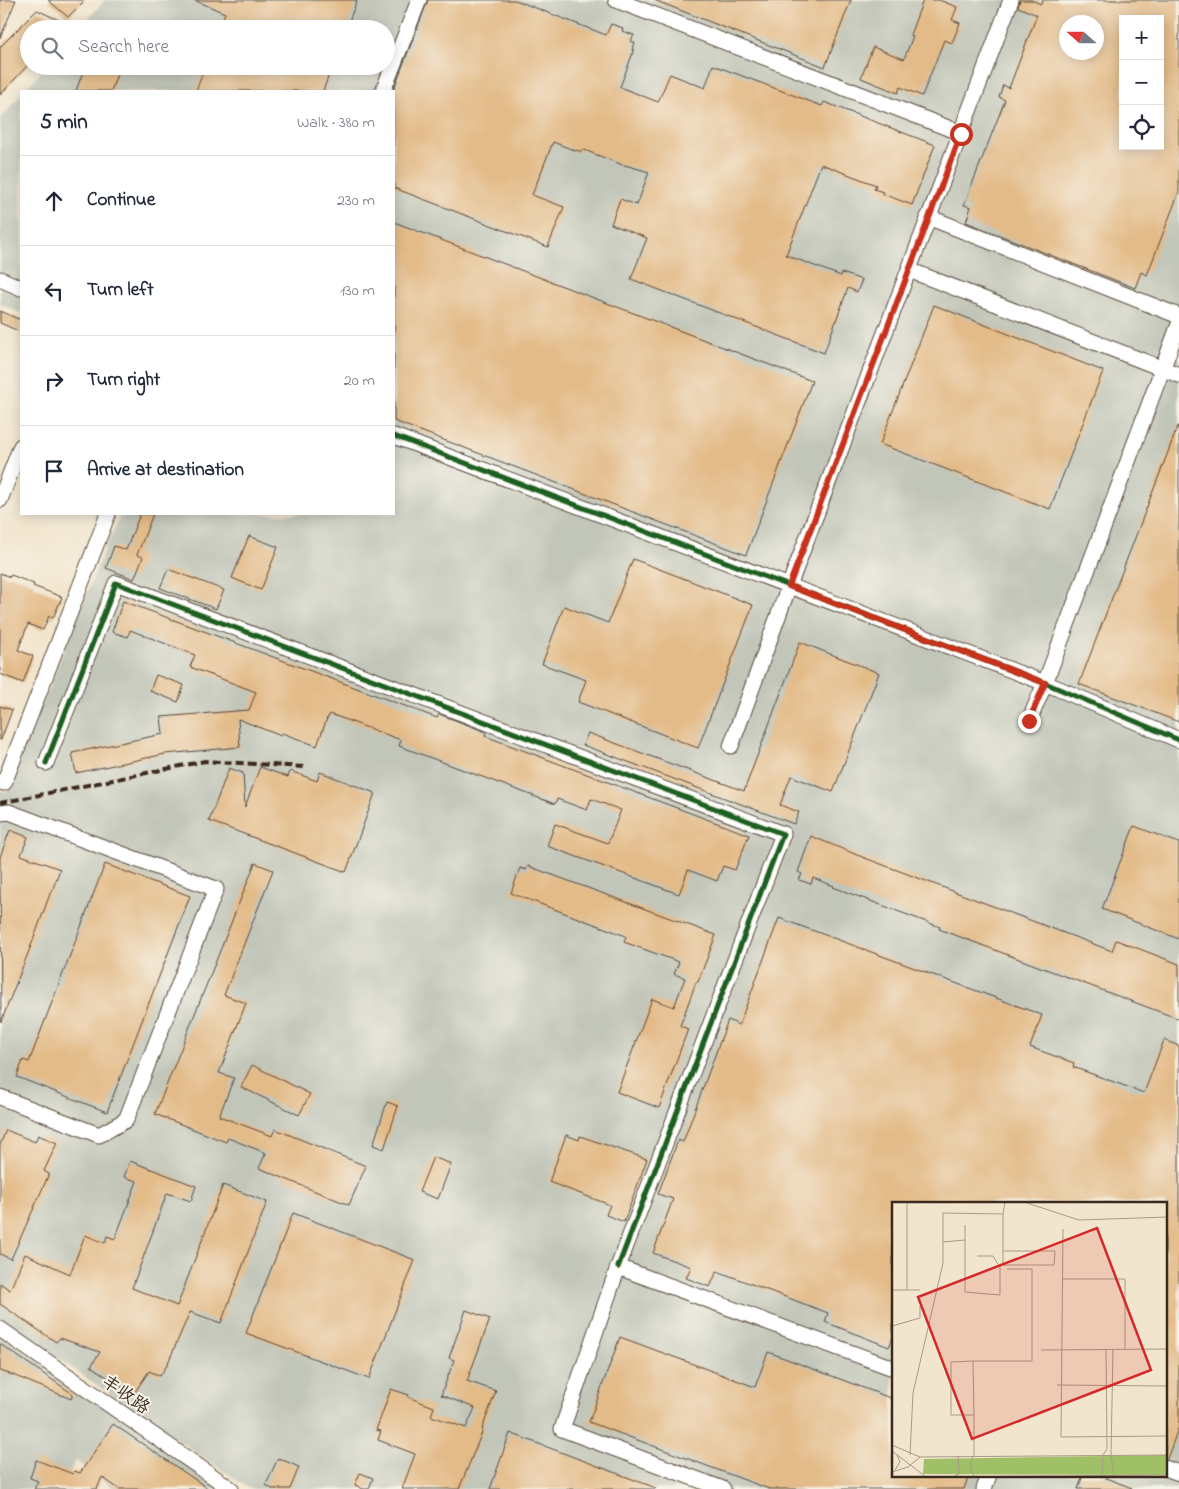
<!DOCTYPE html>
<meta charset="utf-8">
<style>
:root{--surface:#fff;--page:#f6f6f7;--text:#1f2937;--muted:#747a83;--line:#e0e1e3}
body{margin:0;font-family:"Indie Flower","LXGW WenKai TC",sans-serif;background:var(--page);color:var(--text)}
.controls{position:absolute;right:15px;top:15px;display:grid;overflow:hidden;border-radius:0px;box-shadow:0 2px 12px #0003}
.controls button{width:45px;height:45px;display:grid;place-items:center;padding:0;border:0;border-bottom:1px solid var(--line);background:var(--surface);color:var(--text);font:25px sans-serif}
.compass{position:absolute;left:1059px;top:15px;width:45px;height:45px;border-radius:50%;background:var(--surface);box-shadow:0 2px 12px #0003;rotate:291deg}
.stop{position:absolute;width:15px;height:15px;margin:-11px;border:4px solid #c8321e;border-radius:50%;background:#fff}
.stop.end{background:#c8321e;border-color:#fff;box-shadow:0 1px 5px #0008}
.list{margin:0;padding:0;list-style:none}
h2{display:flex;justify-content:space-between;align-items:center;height:65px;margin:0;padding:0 20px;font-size:21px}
h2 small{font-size:16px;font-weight:400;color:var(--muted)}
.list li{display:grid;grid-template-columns:32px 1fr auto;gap:15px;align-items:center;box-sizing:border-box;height:90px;padding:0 20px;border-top:1px solid var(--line)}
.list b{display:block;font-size:19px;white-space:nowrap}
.list em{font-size:16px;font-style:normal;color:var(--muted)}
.icon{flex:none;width:28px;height:28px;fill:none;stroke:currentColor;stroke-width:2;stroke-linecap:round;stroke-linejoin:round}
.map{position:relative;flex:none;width:1179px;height:1489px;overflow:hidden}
.search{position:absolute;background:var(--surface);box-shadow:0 2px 12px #0003;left:20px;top:20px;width:375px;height:55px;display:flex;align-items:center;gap:12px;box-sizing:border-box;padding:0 18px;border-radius:28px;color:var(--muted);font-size:19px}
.panel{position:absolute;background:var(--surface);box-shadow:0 2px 12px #0003;left:20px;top:90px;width:375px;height:425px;border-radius:0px}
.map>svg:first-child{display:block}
.industrial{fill:#c2c6b9;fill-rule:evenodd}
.building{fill:#e3bb89;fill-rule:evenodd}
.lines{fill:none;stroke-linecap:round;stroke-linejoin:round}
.street-casing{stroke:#564638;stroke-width:17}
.street{stroke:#fff;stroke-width:15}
.rail{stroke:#3b2a1e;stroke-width:4;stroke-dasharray:8 4;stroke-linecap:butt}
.cycleway-casing{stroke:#f7f3e8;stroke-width:8}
.cycleway{stroke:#1b5e20;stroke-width:5}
.route{stroke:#c8321e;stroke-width:6}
.labels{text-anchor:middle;stroke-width:4;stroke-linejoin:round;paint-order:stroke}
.street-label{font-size:18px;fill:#3b2a1e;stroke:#f7f3e8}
.inset-road{fill:none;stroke:#a99a87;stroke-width:1}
.view{fill:#d62828;fill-opacity:0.15;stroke:#d62828;stroke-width:2.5}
.inset-edge{fill:none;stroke:#3b2a1e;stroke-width:2.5}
</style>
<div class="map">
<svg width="1179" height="1489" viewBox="0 0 1179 1489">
<rect width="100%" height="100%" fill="#f7f3e8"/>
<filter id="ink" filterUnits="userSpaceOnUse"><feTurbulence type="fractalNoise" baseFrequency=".02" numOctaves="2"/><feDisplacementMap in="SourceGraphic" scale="10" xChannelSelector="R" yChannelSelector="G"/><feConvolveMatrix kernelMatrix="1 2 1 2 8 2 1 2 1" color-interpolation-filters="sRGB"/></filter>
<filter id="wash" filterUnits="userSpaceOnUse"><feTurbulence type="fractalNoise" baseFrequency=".0096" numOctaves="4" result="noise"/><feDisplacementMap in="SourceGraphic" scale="20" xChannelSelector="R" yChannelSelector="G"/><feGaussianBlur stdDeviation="1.12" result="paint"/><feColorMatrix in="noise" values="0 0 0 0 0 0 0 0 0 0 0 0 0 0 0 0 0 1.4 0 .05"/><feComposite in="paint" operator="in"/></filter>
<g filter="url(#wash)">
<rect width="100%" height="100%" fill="#f2e5cd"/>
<!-- industrial -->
<path class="industrial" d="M105 0H1179V1489H250L0 1319V790L7 792 107 543 121 514H394V91H24L46 66H386V29H79ZM1123 19H1160V146H1123ZM1066 22H1096V52H1066ZM893 1203H1165V1475H893Z
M21 95V313L0 304V119Z
M0 1335 231 1489H115L75 1460 65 1489H0Z"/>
<g id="blocks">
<!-- building -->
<path class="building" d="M0 0H16L0 38Z
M48 0H85L68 17Z
M194 0H357L346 29H219L225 13Z
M428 0H515L606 35 611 24 623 28 622 31 634 35 631 41 635 43 632 50H634L620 87 658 102 670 74 705 88 713 65 822 106 824 102 935 145 912 205 883 194V192L874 189 876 185 821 164 786 255 841 276 842 273 862 280 857 292 848 288 824 353 631 279 647 238 611 224 620 199 637 205 649 172 625 165V166L582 149 581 152 577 150 576 151 553 142 532 195 564 207 548 247 394 188 393 91Z
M654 0H851L825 67Z
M923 0H939L957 7 952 20 960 23 952 43 944 40 922 96 900 87 898 93 861 78 873 47 904 59 913 36 910 35Z
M1020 0H1031L1041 4 1043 0H1179V192L1147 275 1141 272 1135 288 966 222 971 207 964 205 1005 100 999 97 1003 85 1009 88 1037 15 1018 7ZM1123 19H1160V146H1123ZM1066 22H1096V52H1066Z
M37 10 78 29H29V64L0 95V47Z
M85 66H120L111 91H76Z
M205 66H332L323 91H196Z
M394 222 812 381 746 555 394 421Z
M934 305 1103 371 1050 509 880 444Z
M0 311 21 320V332L0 323Z
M1178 426H1179V722L1079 684Z
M140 514H153L137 555 143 557 134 579 106 568 114 546 126 550Z
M249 536 278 547 261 590 232 578Z
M633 559 753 605 698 748 578 702 586 680 542 664 564 606 608 623Z
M168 569 224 590 216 609 160 588Z
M0 573 10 577 11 575 34 584 33 586 62 597 53 618 49 616 43 630 28 624 18 650 33 656 23 683 0 674Z
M123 601 437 718 439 714 486 732 485 736 749 835 735 870 723 866 717 881 688 870 679 894 547 846 555 824 608 843 621 810 591 799 587 810 557 799 555 804 399 746 401 740 330 714 328 718H327L317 746 282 733 281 736 238 719 240 747 165 754 76 773 72 753 163 734 161 717 249 710 256 692 190 667 195 655 130 630 128 637 112 632Z
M800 642 879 673 833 792 791 776 780 805 799 812 794 824 583 745 588 733 744 791Z
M156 675 184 685 178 702 150 691Z
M0 706 12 710 1 740H0Z
M260 767 288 777 290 771 317 781 320 772 375 793 346 872 209 821 229 768 243 773 245 807Z
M1134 826 1179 843V939L1102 909Z
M10 830 28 837 21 855 60 869 52 891H51L34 938 1 1022 0 857Z
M811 836 857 855 1112 951 1116 940 1179 964V1019L939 929 940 927 833 887 834 886 813 878 811 884 799 880 802 874 798 872Z
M255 863 273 870 224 995 246 1003 219 1073 234 1078 219 1116 272 1136 275 1129 366 1166 349 1205 259 1168 266 1153 228 1138 226 1142 155 1114Z
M105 864 190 896 107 1112 17 1077 23 1060 29 1062Z
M528 866 716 935 698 982H696L680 1026 688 1029 659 1108 617 1092 652 999 674 1007 685 978 674 974 679 962 624 942 626 936 511 893 520 868 526 870Z
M779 918 1042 1015 1030 1047 1074 1063 1073 1067 1144 1093 1164 1040 1179 1046V1426L1167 1459H1165V1203H893V1337L889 1347 825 1322 828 1313 717 1271 710 1287 686 1278 691 1267 653 1253 673 1199 658 1194 678 1140 683 1142 728 1020 739 1025Z
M252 1065 310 1094 299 1115 241 1087Z
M387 1102 398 1106 384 1149 373 1145Z
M6 1130 35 1142 38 1135 57 1143 44 1171 49 1174 11 1259 0 1254V1145Z
M566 1135 579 1140 580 1136 647 1159 624 1222 606 1215 610 1205 549 1182Z
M433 1157 451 1164 438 1199 419 1192Z
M130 1161 196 1186 191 1201 167 1193 132 1288 177 1306 223 1185 267 1202 221 1323 190 1312 167 1365 160 1376 149 1371 133 1395 91 1366 100 1352 60 1338 56 1342 0 1304V1283L10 1290 25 1254 70 1274 85 1235 105 1243 107 1236 115 1239 137 1181 124 1177Z
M293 1213 415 1260 369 1379 246 1333Z
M466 1310 490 1319 467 1381 496 1391 482 1429 483 1430 459 1489H402L415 1454 378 1440 381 1431 376 1430 391 1389 409 1395 408 1397 434 1407 431 1416 466 1428 475 1408 441 1395 454 1360 449 1358Z
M620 1337 755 1387 768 1352 893 1399V1475H969L964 1489H769L589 1422Z
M0 1344 73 1394 71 1399 13 1375 0 1371Z
M113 1424 209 1489H119L102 1477 97 1489H34L38 1481 30 1478 36 1460 73 1474 74 1471 80 1473Z
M510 1433 656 1488 655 1489H490Z
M278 1458 299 1467 290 1489H272L266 1485Z
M360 1473 373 1478 369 1489H363L355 1485Z
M1083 1475H1098L1132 1488 1131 1489H1078Z"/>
</g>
</g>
<g filter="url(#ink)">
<use href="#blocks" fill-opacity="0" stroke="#564638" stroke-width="1"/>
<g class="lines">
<!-- street casing -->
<g class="street-casing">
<path id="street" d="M616 0 961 133
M383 91 419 0
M928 217 1179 316
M909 270 1179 375
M0 279 21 288
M394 436 1045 683 1179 740
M0 500 21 446
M1029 721 1045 683 1098 542 1179 324
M731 746 789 586 1011 0
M46 763 116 583 783 834 618 1267
M0 782 4 783 108 514
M0 813 9 812 216 889 126 1120 99 1135 0 1097
M0 1329 231 1489
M1165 1468 1179 1473
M723 1489 562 1429 618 1267 893 1368
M984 1489 989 1475"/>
</g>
<!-- street -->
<use href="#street" class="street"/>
<!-- rail -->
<path class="rail" d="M0 803 205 761 304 767"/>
<!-- cycleway casing -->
<g class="cycleway-casing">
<path id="cycleway" d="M394 436 1045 683 1179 740
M46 763 116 583 783 834 618 1267"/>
</g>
<!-- cycleway -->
<use href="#cycleway" class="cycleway"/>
</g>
</g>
<g class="lines" filter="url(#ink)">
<!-- route -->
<path class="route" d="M961 134 789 586 1045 683 1029 721"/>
</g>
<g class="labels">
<!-- street labels -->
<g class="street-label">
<text transform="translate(126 1394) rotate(35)" y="6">丰收路</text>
</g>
</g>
<!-- overview -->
<g transform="translate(892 1202)">
<rect width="275" height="275" fill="#f2e5cd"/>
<path d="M275 253V273L31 272 32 257Z" fill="#a0c068"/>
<path class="inset-road" d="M132 0 187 18 275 15M73 23V90L108 93V65L101 54H85M171 27 169 235 275 234M51 40 73 38M111 49V63H162L163 49H111V12M170 77H233V148M0 88H28M15 88V0M0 124 28 116V104M149 148 275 147M81 159H140V67H115M165 183 275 184M82 213H59V160L81 159 82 213V254M0 243 28 255 275 253M0 249 34 275M18 253 21 191 51 61V11L111 12 113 0M211 253 215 247 214 148M219 253 221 148M219 253 222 273M82 254 79 257V268L82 274M3 268 8 260 5 253M0 270 16 265 28 255M210 273 211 253M63 274 67 272 66 254M43 275 275 273"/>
<path class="view" d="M205 26 259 168 80 237 26 95Z"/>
<rect width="275" height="275" class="inset-edge"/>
</g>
</svg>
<div class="controls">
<button>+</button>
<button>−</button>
<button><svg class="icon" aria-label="locate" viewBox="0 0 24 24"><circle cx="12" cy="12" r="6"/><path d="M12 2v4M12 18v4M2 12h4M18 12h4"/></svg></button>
</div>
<svg class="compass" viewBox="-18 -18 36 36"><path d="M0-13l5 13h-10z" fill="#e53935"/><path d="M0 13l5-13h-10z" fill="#747a83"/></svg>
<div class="stop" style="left:961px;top:134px"></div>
<div class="stop end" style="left:1029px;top:721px"></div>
<div class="search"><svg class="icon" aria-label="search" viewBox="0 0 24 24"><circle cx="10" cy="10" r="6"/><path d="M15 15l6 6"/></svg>Search here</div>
<section class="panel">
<h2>5 min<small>Walk · 380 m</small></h2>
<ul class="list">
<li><svg class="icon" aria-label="ahead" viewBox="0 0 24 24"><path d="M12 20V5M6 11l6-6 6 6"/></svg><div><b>Continue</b></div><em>230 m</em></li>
<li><svg class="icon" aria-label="left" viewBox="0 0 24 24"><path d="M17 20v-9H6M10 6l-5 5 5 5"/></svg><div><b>Turn left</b></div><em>130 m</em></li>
<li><svg class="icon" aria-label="right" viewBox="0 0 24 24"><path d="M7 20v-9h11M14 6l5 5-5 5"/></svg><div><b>Turn right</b></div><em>20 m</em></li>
<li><svg class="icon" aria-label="arrive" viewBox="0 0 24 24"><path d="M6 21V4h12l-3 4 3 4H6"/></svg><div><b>Arrive at destination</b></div></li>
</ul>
</section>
</div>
